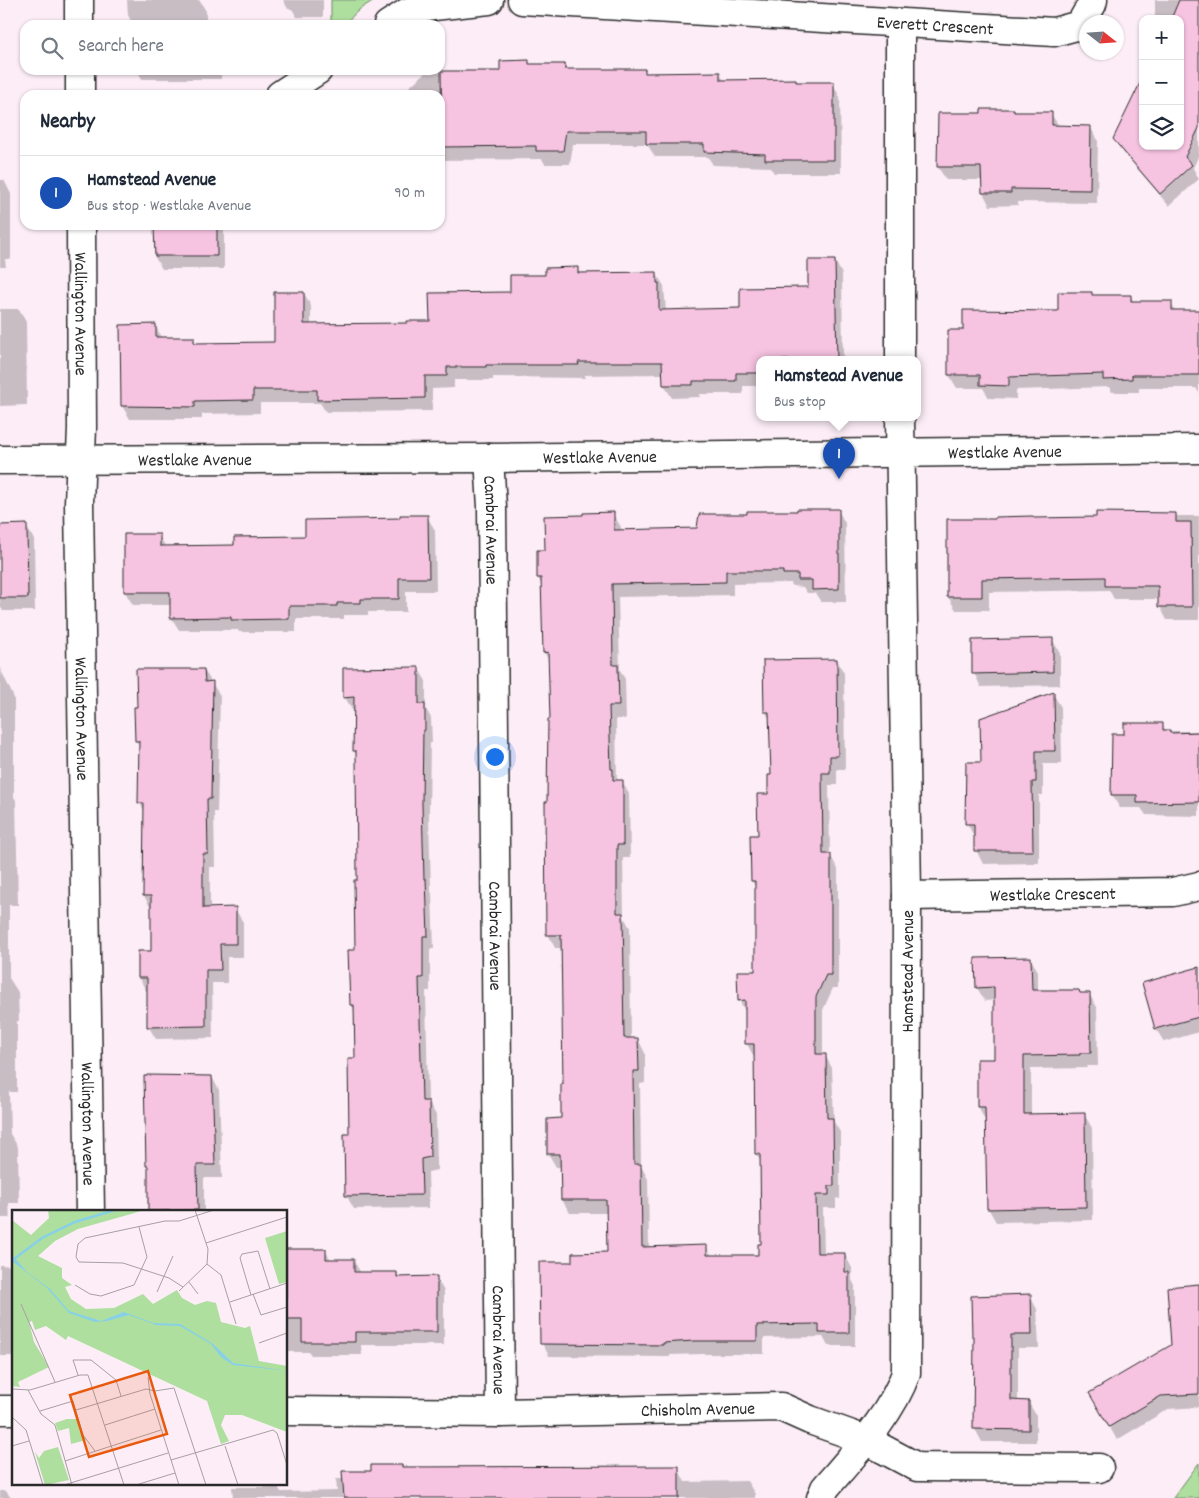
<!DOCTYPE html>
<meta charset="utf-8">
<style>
:root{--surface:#fff;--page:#f2f2f3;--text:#1f2937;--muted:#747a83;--line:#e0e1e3;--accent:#d1495b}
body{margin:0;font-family:Dekko,sans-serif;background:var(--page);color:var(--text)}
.controls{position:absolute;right:15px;top:15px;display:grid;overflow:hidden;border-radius:10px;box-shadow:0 1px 4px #0004}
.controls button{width:45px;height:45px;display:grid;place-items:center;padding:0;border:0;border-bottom:1px solid var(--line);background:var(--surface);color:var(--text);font:25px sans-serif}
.compass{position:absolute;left:1079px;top:15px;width:45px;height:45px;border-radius:50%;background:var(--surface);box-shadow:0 1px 4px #0004;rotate:107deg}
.you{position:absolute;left:494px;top:756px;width:18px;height:18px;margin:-12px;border:4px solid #fff;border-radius:50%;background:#1a73e8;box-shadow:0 0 0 8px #1a73e833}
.badge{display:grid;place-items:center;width:32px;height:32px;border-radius:50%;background:var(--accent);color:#fff;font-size:16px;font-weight:700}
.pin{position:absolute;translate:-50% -41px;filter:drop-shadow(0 1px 2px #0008)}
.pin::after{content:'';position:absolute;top:26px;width:18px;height:15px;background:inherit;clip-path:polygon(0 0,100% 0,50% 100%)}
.popup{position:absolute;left:756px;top:356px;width:165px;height:65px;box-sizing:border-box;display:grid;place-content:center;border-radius:10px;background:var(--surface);filter:drop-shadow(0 1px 4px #0005);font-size:16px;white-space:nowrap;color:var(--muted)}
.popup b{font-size:19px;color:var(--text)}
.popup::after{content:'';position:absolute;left:50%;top:100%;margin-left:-10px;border:10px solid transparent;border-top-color:var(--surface)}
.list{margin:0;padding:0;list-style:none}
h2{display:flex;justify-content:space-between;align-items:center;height:65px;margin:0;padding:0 20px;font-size:21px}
h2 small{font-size:16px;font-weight:400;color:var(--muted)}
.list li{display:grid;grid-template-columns:32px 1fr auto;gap:15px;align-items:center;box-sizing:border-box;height:75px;padding:0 20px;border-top:1px solid var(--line)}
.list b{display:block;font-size:19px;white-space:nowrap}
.list p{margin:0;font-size:16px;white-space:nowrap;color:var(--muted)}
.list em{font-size:16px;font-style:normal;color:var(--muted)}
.icon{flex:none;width:28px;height:28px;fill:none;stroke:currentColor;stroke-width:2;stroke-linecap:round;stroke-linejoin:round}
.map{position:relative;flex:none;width:1199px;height:1498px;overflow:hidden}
.search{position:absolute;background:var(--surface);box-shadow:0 1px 4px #0004;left:20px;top:20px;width:425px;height:55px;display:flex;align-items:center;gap:12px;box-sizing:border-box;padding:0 18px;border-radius:15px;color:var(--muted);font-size:19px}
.panel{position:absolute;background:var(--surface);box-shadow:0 1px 4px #0004;left:20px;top:90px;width:425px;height:140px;border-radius:15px}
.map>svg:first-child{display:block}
.green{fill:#aedf9f;stroke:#6c8565}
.shadow{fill:#0003}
.building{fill:#f6c3e1;stroke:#2b2b2b}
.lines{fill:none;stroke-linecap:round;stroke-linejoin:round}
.street-casing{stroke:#2b2b2b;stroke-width:31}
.secondary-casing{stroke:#2b2b2b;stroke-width:31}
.street{stroke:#fff;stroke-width:28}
.secondary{stroke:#fff;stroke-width:28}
.labels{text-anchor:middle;stroke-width:4;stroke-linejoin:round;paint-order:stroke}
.street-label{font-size:18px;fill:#2b2b2b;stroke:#fff}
.inset-river{fill:none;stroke:#87d0e8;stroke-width:2.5}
.inset-road{fill:none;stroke:#a89fa5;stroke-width:1}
.view{fill:#e8590c;fill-opacity:0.15;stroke:#e8590c;stroke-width:2.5}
.inset-edge{fill:none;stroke:#2b2b2b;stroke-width:2.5}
</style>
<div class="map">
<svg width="1199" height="1498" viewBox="0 0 1199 1498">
<rect width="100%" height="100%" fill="#fcedf6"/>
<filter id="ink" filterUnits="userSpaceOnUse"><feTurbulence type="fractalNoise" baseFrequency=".02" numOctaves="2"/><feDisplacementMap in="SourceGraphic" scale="10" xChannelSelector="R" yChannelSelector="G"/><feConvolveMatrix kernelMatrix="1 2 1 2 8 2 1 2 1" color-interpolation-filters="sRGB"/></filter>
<g filter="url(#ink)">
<!-- green -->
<path class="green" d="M331 0H374L360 9 343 25H331Z
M1199 1463V1498H1173Z"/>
<!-- shadow -->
<path class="shadow" d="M127 0H199L206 11V25H133L128 15Z
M283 0H323V17H297L292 9H288Z
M1155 0H1199V155L1193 168 1199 179 1169 206 1123 152 1115 139 1143 146H1180V19H1155Z
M528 62 530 65H565L568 70H644L646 74 720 73 724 81 796 80 798 84H833L840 97 841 173H774L770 167 713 165 708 157H655L647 144H573L570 164H545L542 159 440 160V95H400L425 73 501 72Z
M137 70H221V79H142Z
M1014 110 1016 114H1051L1059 126 1090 127 1098 140 1097 203 1018 202V205L990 206 983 193V180H946L938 167 982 114Z
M0 180H4L11 194V259H5L6 267H0Z
M154 225H224V269H162L154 256Z
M835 261 842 274 843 360H760V386H743V394H700V397L672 398 664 385V374L585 375V378L493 377V380H454V388L432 389V411L326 412 320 403H260V413L202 414V419H130L122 406 155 325 162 338H193L197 344H275L304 293 311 306V325L431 323 511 293 546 276 577 269 580 274 656 273 664 286 666 311 742 309 810 289Z
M1093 296H1131L1134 303H1171L1175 310H1199V393L1196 388H1139V392H1112L1109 387 1016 390V399L989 398 983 388H957L949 375V331H965L1059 313Z
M0 309H19L26 322 27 405 0 406Z
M838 510 845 523 846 602H821L815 593H807L803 587 792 586 791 583 733 584V595L618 597 620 670 625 679 626 719H616L617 779 619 781H622L629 794 630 858H623L624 917 630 928 631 1039H638L645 1053V1083L640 1084 641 1166 648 1179 649 1248 706 1246 712 1256H759L762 1245V1163L756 1154 754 1057 747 1044 746 1013 739 1000 756 972V888L752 881V836H760L772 776 771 721 765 711 837 660 844 673 845 769H837V785H829L830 855 838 869V988H833L823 1010V1055H825L832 1068 834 1122 840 1132V1199L836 1198V1208H823L824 1254 845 1255 852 1268V1280L855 1286V1346H828L823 1337 764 1338V1354H702L670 1355V1357L549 1356 542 1343 573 1263 608 1253V1213H570L562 1200V1167H556L548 1153 563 1120 564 1085 563 948H555L548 934V803L551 720 550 662 544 652 542 585 538 578 546 551 613 514 621 527V531L698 530 748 515Z
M1175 514 1177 516H1199V620H1167L1160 607V599H1114L1109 590 989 592V610H956L948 597 1034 520Z
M427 517 435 530 436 591H406V612H368V615H344V619H296V632H239L238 630H179L171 617V605H133L125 592 159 536 166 547 235 546 307 538 373 521Z
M0 526H26L34 539 35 611H3L0 606Z
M1052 639 1060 653V685L981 687 974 673Z
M0 668 14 698V797L16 800 18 905H9V978L18 992 19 1021H17V1092H9L10 1134 18 1147 19 1203H9L10 1218H0Z
M418 668 426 681V709L431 718 432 743H430L429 817 431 891 432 894 434 949H430V991H426L428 1101 436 1115 437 1170 428 1172 429 1208 354 1209 346 1195 356 1060V1012L351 1005 356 951 358 881 357 756 354 751 355 710H352L345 697Z
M204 670 220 696 217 812H214L215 867H210V909H235L243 922V957H227V983H212L213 1038 156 1039 148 1026V991H146L139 977 152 952V910L144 896 145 812 139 802 140 747 136 740Z
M1053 694 1061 707 1062 764H1043V795H1039V863L983 864 976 850 974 837 967 823 982 763Z
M1162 724 1166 731H1199V816L1146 815 1141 808H1120L1112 795 1125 735Z
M1030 958 1038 971V991L1089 994 1097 1007 1098 1066H1087V1068L1031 1069V1115L1084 1114 1092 1128 1093 1220 996 1222 988 1208 985 1120 978 1107 995 1060V1000L985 1001 977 988Z
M1199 968V1032L1164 1042 1156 1029Z
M212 1077 219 1090 222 1178H204V1212H150L149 1170 147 1166Z
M286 1250H325L331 1260H353L361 1273H397L400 1278H436L444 1291V1345H361L362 1355H311L309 1352H286Z
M0 1265 14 1266V1356H0Z
M1199 1286V1407L1168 1409 1117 1440 1091 1394 1173 1346Z
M1030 1296 1037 1309 1039 1348H1018V1402H1028L1036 1415V1442H982L975 1429 974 1336Z
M403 1468H678L685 1482 747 1481 755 1494V1498H233L232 1487H278L281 1492 337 1491 336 1479H344L372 1472Z
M0 1491H6L11 1498H0Z"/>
<!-- building -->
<path class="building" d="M1179 0H1199V128L1185 157 1192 165 1160 194 1113 139 1143 77V146H1180V19H1171Z
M529 60V64H565V69H645V73L720 72V80L796 79V82H834V160H765V154L704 152V144H646V131H566L563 151H536V146L442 147 441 71H500V61Z
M981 109H1014V112H1052V125L1091 126 1090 190 1011 189V193H982L981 167H937L938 113H981Z
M154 225H217V256H155Z
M808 260H835L837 360H760V373H736V381H693V385H663L662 362H578L579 365H486V367H447V376H425V398L317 400V390H253V400L195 401V407L121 406 120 325 156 324V337H194V343L274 342V292H304V324L407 323V321H430L429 293 510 292V275H545V268L578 267V273L657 272V283H659V310L740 308V288L808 287Z
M1058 292H1092V295H1131V301H1172V310H1199V375H1132V379L1103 380V374L1009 377V386L980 385V375H948V330H963V310L1058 311Z
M797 509H839V589L812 590V580H798V574H783V571H726V582L612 584 613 665H618L619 706H609L611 769H613V780H623V845H617V913H623L624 971H623L624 1038H638L639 1071H633L634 1164H641L642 1247 707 1245V1255H758V1244H761L760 1154H755L754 1044H745V1000L738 1001 737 971H755V881H751L750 835H758L757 794H768V775H771L769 712H764L763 660 837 659 838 756H830V773H822L823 854H831V975H826L816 997V1054H826L827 1118H833L834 1186H829V1195H816L817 1253H845V1272H849V1333H819V1324L757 1325V1341H694L663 1343V1345L540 1344 539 1262H572V1253L607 1252 606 1200H561L560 1154H547V1119L561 1118V1084H563L561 935H546L545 802H547L548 719H550L548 652 543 653 541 578H537V550H545L544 516 583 515V513L614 512V530L697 528 699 514H747V511H797Z
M1096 512 1176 513V522H1191L1192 607H1158V586H1105V577L982 579V597H947V519H995V517L1033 516 1034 518 1096 517Z
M400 515H428L429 578H399V599H361V603H337V606H289V619L231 620V617L170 618V592H124V534H160V546L234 545V537L305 536V520L400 518Z
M27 524 28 598H0V525Z
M1053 638V672L972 674V640Z
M419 667V704H425V730H423L422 803 424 879H426L428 936H423V978H419L422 1101H429L430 1157 421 1159 422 1195 345 1196 344 1134H349L348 1058H355L354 1005H350L348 950H355L354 880H357L356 751H353L354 697 343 698V668Z
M136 669H204L205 682 213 681 211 799H207L208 854H203V908L236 907V944H220L221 970H206V1026L147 1027V978H138V951H151V896H143L144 803H138L139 741H135L134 707H137Z
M1054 692 1055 751H1036V782H1032L1033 851H974V824H965L966 762H981L980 718Z
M1124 723H1163V730H1170V733L1199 732V802L1137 803V795H1111L1112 734H1124Z
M1031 957 1032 990H1079L1080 993H1090L1091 1053H1080V1055L1024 1056V1114L1085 1113 1086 1207 987 1209 985 1107H977V1059H994V987L976 988 975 958Z
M1199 967V1017L1155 1029 1142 983Z
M147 1075 212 1076 215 1165H197L198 1210 148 1211V1166H146L144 1076H147Z
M286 1249H326V1259H354V1272H397V1277L437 1276V1332H355V1342H302V1319H286Z
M1199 1284V1394L1161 1396 1109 1427 1089 1393 1171 1345 1167 1287Z
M1031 1294 1032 1335H1011V1400L1029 1401V1430L973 1429 974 1337H972L971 1296Z
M371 1465H402V1467L679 1466V1498H344L342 1471H371Z"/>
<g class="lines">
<!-- street casing -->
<g class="street-casing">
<g id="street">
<path d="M79 0V25"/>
<path id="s1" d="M522 0 1054 32 1080 25 1092 4 1093 0"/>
<path d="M388 25 408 12 433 6 489 0"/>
<path d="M80 70V95"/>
<path d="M280 95 318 70"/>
<path id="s2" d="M81 225 82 428 79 503 90 1212"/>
<path d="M900 360V23"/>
<path id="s3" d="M489 458 492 507 500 1413"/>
<path id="s4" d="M907 896 1173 892 1199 886"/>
<path d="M0 1410H14"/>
<path id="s5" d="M286 1411 500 1413 781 1407 810 1420 866 1440 917 1467 1099 1468"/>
<path id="s6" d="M821 1498 825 1488C854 1454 891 1416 906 1373L907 896 900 418"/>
</g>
</g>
<!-- secondary casing -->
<g class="secondary-casing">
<g id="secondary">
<path id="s7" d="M0 460 489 458 1199 449"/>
</g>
</g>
<!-- street -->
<use href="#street" class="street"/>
<!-- secondary -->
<use href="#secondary" class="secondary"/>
</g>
</g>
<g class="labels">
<!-- street labels -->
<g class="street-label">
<text dy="6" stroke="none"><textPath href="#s1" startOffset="414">Everett Crescent</textPath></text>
<text dy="6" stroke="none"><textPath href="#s2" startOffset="89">Wallington Avenue</textPath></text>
<text dy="6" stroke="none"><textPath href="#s7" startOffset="1005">Westlake Avenue</textPath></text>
<text dy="6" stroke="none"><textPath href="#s7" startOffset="600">Westlake Avenue</textPath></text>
<text dy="6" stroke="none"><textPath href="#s7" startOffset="195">Westlake Avenue</textPath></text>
<text dy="6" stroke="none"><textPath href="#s3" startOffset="72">Cambrai Avenue</textPath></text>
<text dy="6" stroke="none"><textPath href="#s2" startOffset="494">Wallington Avenue</textPath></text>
<text dy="6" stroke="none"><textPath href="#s4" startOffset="146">Westlake Crescent</textPath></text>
<text dy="6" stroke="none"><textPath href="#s3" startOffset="478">Cambrai Avenue</textPath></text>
<text dy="6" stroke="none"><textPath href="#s6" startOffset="554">Hamstead Avenue</textPath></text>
<text dy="6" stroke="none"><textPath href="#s2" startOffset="899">Wallington Avenue</textPath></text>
<text dy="6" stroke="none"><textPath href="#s3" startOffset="882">Cambrai Avenue</textPath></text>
<text dy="6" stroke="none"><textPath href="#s5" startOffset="412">Chisholm Avenue</textPath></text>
</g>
</g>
<!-- overview -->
<g transform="translate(12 1210)">
<rect width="275" height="275" fill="#fcedf6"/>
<path d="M36 0H133L66 19 43 31 26 46 50 58V68L60 75 53 77 59 89 74 99 102 98 131 84 141 94 165 80 170 88 183 95 195 91 204 93 209 112 233 118 238 116 247 151 275 156V222L230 205H213L209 215 217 231 209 234 195 191 56 126 54 130 34 116 23 120 20 111 17 112 22 132 37 157 6 172 8 177 0 176V10L19 25 37 8ZM275 21V72L267 74 253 28ZM55 209H65L68 223 74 230 59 234 57 218 46 221 43 213ZM46 237 57 270 33 275 23 242 27 248 32 241Z" fill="#aedf9f"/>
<path d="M0 45 15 62 38 79 57 101 89 111 112 102 141 113 168 114 201 134 221 153 275 161 221 155 209 147 199 134 168 116 144 115 117 105 95 111 83 112 57 103 35 78 0 51Z" fill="#87d0e8"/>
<path class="inset-river" d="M2 49 30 28 63 12 103 0"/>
<path class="inset-road" d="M194 33 275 7M195 54 209 65 224 114M177 72 186 84M63 75 78 84 89 86 122 75 135 47 127 17M171 77 157 68 111 53 67 52 64 47 66 34 73 28 153 11H167L202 0M167 81 195 54 196 39 183 0M145 82 161 46M241 84 249 105 275 97M239 85 228 48 230 44 246 41 258 79M218 92 275 73M9 94 43 172M247 133 275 123M66 165 61 150H79L104 170 109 186M136 167 138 184 167 275M0 179 18 180 68 165H76L112 275M16 180 29 204 43 215 60 275M64 200 134 179 143 181 162 178 194 275M28 201 61 191 71 225 83 241M0 207 14 220 31 275M93 215 143 199M0 236 17 231M213 236 226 275M159 250 261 220 265 223 275 255M53 251 149 220M52 275 156 243M124 275 163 263"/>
<path class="view" d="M136 161 155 224 77 247 58 185Z"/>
<rect width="275" height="275" class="inset-edge"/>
</g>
</svg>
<div class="controls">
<button>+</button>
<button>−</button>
<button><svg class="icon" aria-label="layers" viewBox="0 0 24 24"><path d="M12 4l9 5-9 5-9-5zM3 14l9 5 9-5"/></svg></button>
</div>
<svg class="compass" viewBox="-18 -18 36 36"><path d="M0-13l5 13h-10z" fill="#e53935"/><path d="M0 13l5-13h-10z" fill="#747a83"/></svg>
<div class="you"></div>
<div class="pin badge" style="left:839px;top:479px;background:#1a4fb4">1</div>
<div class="popup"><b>Hamstead Avenue</b>Bus stop</div>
<div class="search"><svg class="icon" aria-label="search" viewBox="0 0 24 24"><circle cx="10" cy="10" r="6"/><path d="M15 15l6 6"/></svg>Search here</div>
<section class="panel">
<h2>Nearby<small></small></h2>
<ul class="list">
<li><span class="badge" style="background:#1a4fb4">1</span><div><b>Hamstead Avenue</b><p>Bus stop · Westlake Avenue</p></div><em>90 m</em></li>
</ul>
</section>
</div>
